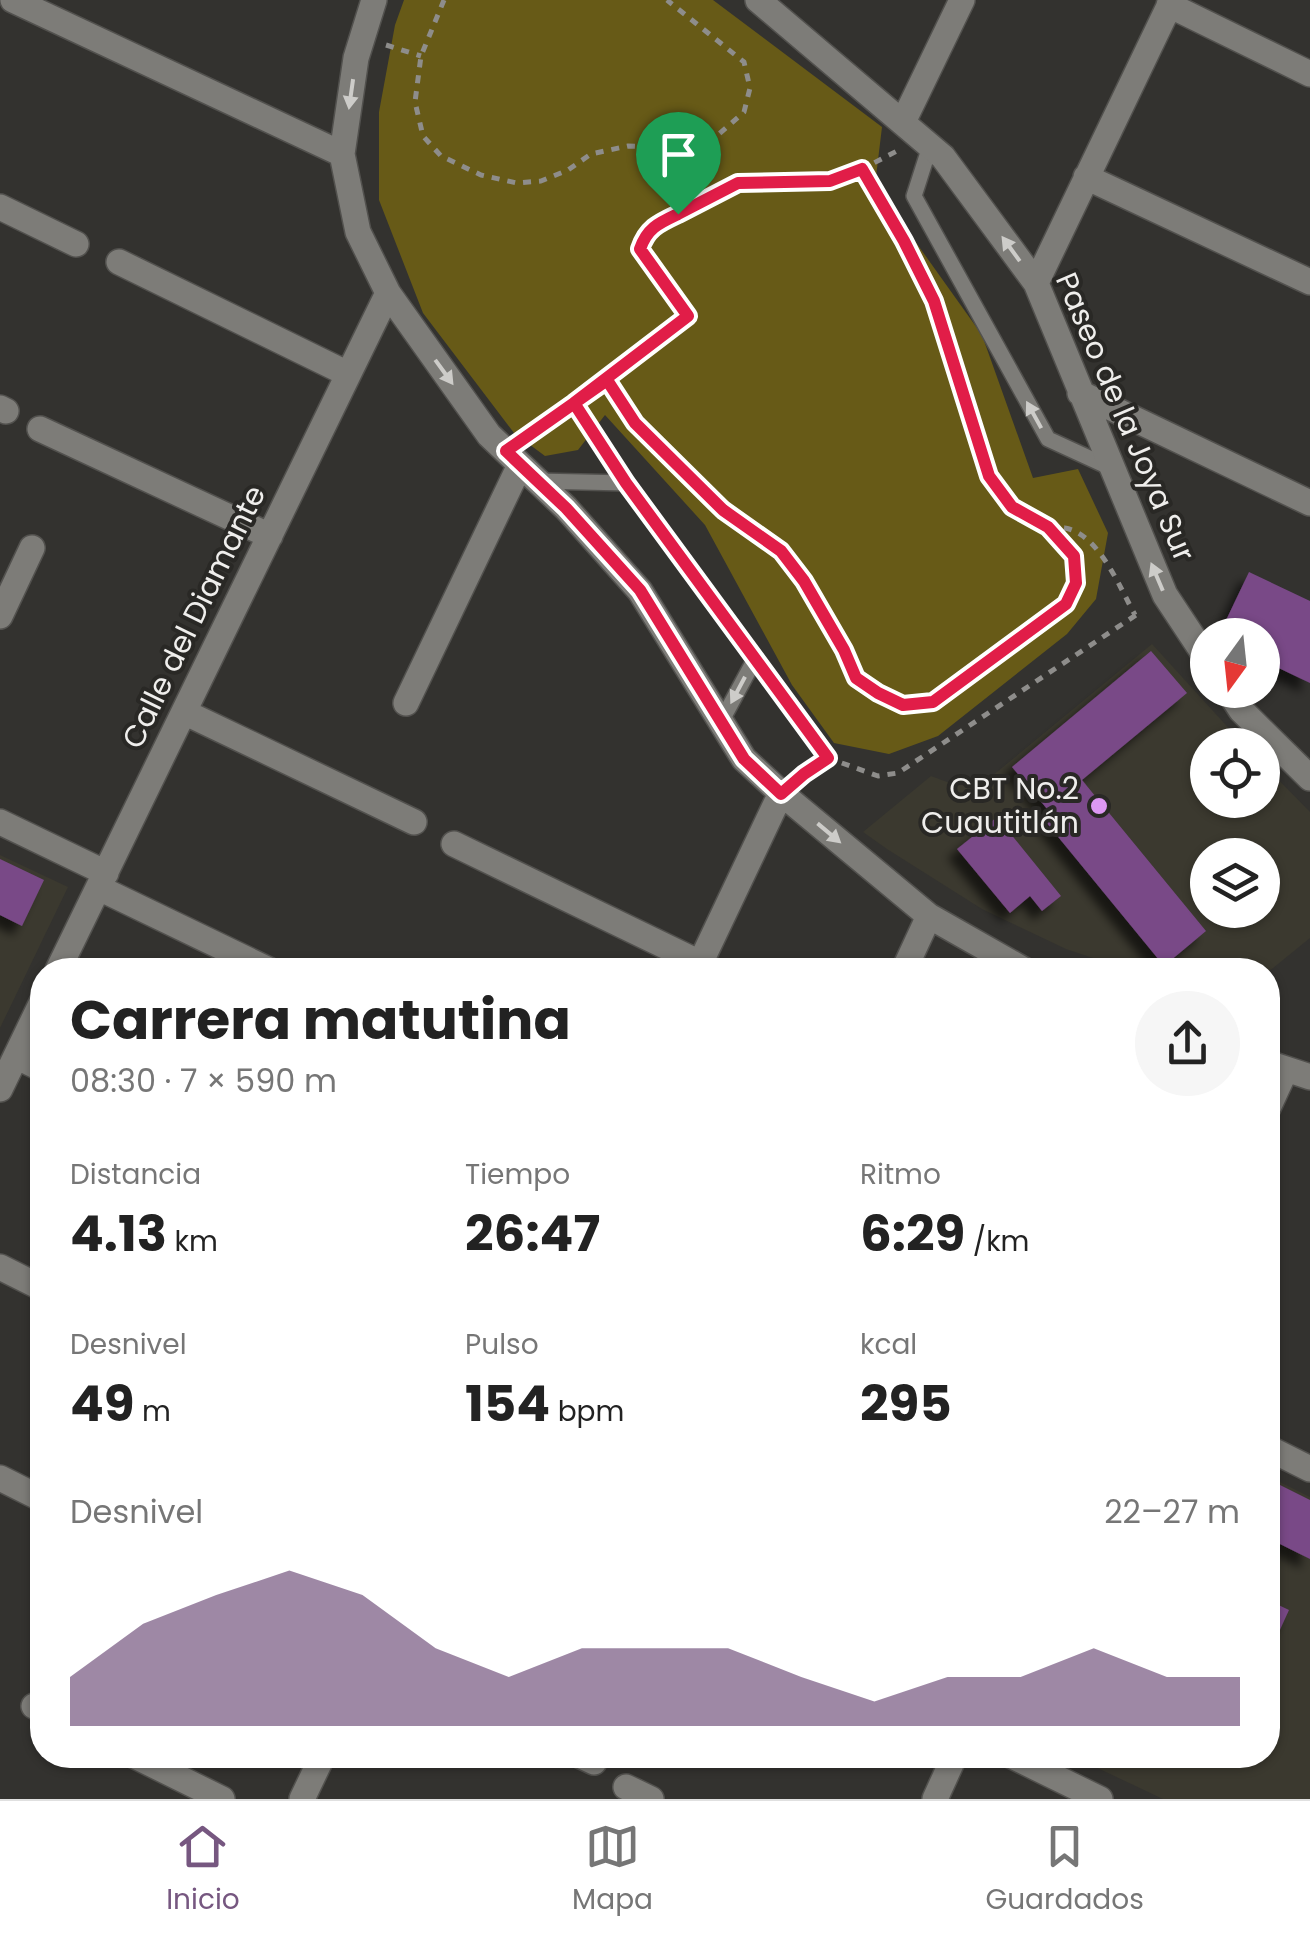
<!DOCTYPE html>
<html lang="es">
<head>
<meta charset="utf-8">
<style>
	:root { --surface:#fff; --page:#f6f6f6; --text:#222; --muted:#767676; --line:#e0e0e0; --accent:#765780 }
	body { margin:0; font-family:Poppins,sans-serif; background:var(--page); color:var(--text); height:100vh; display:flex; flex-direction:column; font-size:38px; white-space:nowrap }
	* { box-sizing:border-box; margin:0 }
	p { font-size:32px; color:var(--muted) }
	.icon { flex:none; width:55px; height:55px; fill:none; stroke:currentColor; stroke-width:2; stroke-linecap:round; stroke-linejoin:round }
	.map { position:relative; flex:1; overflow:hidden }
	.details { position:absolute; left:30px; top:958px; width:1250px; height:810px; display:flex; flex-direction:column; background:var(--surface); border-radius:40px; box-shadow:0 2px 8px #0004 }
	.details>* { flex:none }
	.needle { width:65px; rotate:195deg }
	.controls { position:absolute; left:1190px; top:618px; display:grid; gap:20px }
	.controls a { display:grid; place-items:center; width:90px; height:90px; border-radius:50%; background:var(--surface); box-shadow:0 2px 8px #0004; font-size:50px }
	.pin { position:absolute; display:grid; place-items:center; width:85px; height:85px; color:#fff; margin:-102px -42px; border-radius:50% 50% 50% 0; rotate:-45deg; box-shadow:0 0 10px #0007 }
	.pin .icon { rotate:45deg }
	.round { display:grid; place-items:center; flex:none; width:105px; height:105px; border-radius:52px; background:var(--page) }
	.head { display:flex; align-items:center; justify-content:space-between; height:170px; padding:0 40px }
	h1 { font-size:55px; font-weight:700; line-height:75px }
	.figures { display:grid; grid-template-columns:repeat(3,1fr); gap:15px; height:170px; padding:10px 40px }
	.figures div { display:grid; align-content:center }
	.figures b { font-size:50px; font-weight:700 }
	.figures small { font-size:28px; font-weight:400 }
	.figures p { font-size:28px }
	.chart { height:280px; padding:20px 40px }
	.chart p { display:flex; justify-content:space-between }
	.chart svg { width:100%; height:180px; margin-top:10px; fill:var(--accent); opacity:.7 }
	.tabs { display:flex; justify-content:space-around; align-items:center; height:140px; border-top:2px solid var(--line); background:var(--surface); font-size:28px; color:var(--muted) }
	.tabs a { display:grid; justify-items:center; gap:5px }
	.tabs .current { color:var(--accent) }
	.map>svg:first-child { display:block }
</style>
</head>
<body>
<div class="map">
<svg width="1310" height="1799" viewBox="0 0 1310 1799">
	<defs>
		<filter id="shadow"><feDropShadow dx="-9" dy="9" stdDeviation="5" flood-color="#0009"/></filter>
	</defs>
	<rect width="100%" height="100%" fill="#33322f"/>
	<path fill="#3b392f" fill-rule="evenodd" d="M1152,644L1244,745H1208V800H1262L1263,764L1310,812V938L1268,972V970H1129L1066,949L982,909L887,849L863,832L931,776L955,785L980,786ZM1208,855H1262V910H1208Z
		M0,855L68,887L0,1028Z
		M1268,1476L1310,1497V1799H1163L1070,1755H1268Z"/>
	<path fill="#675a17" d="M404,0H713L882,127L875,185L982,335L1033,478L1078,469L1108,533L1096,599L1067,634L938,736L889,754L834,743L792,685L705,525L605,415L578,450L545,456L514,433L423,313L379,200V112L395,25Z"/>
	<path fill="#794987" filter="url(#shadow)" d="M1249,572L1310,601V683L1262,660V635H1219Z
		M1151,651L1187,693L1082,780L1206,931L1164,966L1041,816L1048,810L1012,767Z
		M997,817L1061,896L1042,911L1030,896L1010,913L957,849Z
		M0,859L44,880L22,926L0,915Z
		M1268,1479L1310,1500V1559L1268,1538Z
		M1268,1600L1289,1610L1268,1656Z"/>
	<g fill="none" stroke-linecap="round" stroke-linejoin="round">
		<g stroke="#52514e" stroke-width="18">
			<path id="service" d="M930,146L914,196L1048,439L1111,468
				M537,481L626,483L755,659L721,722"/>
		</g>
		<g stroke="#52514e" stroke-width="28">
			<path id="minor" d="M13,0L342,154
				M374,0L356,58L342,154L358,232L388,293L489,435L566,508L640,591L744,759L781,793L929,916L1024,970
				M758,0L943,157L1036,283L1165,595L1208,660
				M1169,5L1310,74
				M903,122L962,0
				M1086,177L1310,282
				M0,207L76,244
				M119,262L348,374
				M1036,283L1172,0
				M1080,393L1310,503
				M0,408L6,411
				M40,429L270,536
				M0,616L32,548
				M1228,690L1241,710L1310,778
				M406,703L520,465
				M184,712L414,822
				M0,822L106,873
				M454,844L700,963
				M99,888L269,970
				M58,970L388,293
				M697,970L781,793
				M904,970L929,916
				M16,1056L42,1069
				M1268,1063L1310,1077
				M0,1089L42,1002
				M1268,1108L1286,1069
				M0,1267L42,1288
				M1268,1448L1310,1469
				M0,1478L42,1499
				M34,1706L42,1710
				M133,1755L222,1799
				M579,1755L594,1762
				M1010,1755L1100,1799
				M626,1787L651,1799
				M302,1799L323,1755
				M935,1799L955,1755"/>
		</g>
		<path stroke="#8e8d8b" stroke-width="5" stroke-dasharray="8 8" stroke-linecap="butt" d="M444,0L421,56L415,102L423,136L441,156L481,175L517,183L541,181L568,170L591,154L628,146L688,148L719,134L744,112L750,88L744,62L667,0
			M386,45L421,56
			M661,148L678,213
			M607,380L635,423L723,510L781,551L804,581L844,650L856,678L877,693L903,705L933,702L1066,604L1077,583L1074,556L1048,527L1012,507L989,476L934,301L904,241L862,169
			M575,403L611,459
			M529,435L607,380L688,316L639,249L645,235L660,223L738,183L773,181H830L862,169L897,151
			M1048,527C1054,527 1060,527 1065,528C1099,534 1120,588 1135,615
			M768,676L828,758
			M800,776L828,758L878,776L898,773L1142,611"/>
		<use href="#service" stroke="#7d7c78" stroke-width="15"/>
		<use href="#minor" stroke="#7d7c78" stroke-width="25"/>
	</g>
	<defs><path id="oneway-solid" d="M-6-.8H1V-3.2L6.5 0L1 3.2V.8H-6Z" transform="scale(2.5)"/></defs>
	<g fill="#cdccc9">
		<use href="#oneway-solid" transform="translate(351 94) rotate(98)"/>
		<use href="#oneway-solid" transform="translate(1011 249) rotate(-126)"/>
		<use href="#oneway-solid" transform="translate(444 372) rotate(54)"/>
		<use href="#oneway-solid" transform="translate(1034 415) rotate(-119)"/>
		<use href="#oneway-solid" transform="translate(1157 577) rotate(-113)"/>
		<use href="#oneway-solid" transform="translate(738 690) rotate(118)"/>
		<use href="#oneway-solid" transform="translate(829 833) rotate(40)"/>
	</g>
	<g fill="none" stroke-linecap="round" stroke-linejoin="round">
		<g stroke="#fff" stroke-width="20">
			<path id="route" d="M678,214C659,223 647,228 640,249L688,316L574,403L626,483L828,758L804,774L781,794L744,759L640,590L566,508L506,451L607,380L635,423L723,510L781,551L804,581L844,650L856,678L878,693L903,705L933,702L1066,604L1076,583L1074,556L1048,527L1012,507L989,476L934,301L904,241L862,169L830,181L738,183L678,214"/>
		</g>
		<use href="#route" stroke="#e11d48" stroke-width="12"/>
	</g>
	<circle fill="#dd98f3" stroke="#292825" stroke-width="4" cx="1099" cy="806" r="10"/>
	<g text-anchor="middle" stroke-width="8" stroke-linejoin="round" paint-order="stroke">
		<g font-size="30" fill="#efeeec" stroke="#292825">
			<text transform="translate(1125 417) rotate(67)" y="10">Paseo de la Joya Sur</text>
			<text transform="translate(194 617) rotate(-64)" y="10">Calle del Diamante</text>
		</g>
		<g font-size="30" fill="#efeeec" stroke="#292825" text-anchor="end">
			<text x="1079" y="799">CBT No.2<tspan x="1079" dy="34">Cuautitlán</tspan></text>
		</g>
	</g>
</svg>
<div class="controls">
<a><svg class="needle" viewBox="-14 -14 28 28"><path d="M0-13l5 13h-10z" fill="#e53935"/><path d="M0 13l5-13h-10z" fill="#767676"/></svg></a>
<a><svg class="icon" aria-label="locate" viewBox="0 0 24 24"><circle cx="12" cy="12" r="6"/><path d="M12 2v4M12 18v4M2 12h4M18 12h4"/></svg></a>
<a><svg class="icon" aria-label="layers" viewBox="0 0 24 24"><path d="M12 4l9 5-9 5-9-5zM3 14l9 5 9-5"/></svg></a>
</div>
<div class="pin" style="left:678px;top:214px;background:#1e9e55"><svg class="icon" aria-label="arrive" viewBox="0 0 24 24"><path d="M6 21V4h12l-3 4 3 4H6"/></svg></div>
<section class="details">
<div class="head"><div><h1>Carrera matutina</h1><p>08:30 · 7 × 590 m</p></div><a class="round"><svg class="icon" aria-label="share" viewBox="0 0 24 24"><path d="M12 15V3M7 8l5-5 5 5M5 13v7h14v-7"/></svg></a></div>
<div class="figures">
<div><p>Distancia</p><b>4.13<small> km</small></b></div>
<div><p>Tiempo</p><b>26:47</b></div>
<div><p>Ritmo</p><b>6:29<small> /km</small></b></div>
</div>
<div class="figures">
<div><p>Desnivel</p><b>49<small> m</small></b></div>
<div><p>Pulso</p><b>154<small> bpm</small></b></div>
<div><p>kcal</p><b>295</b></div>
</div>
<div class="chart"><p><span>Desnivel</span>22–27 m</p>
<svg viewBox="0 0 160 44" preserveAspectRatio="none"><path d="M0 44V32L10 19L20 12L30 6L40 12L50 25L60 32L70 25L80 25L90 25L100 32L110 38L120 32L130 32L140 25L150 32L160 32V44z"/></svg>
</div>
</section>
</div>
<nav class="tabs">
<a class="current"><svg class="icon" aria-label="home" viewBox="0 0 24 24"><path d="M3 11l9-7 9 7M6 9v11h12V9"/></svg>Inicio</a>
<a><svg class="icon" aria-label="map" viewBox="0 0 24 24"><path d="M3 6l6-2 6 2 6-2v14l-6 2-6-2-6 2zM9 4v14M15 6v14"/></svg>Mapa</a>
<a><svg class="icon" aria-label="saved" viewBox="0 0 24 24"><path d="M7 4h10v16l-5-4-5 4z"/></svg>Guardados</a>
</nav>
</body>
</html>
